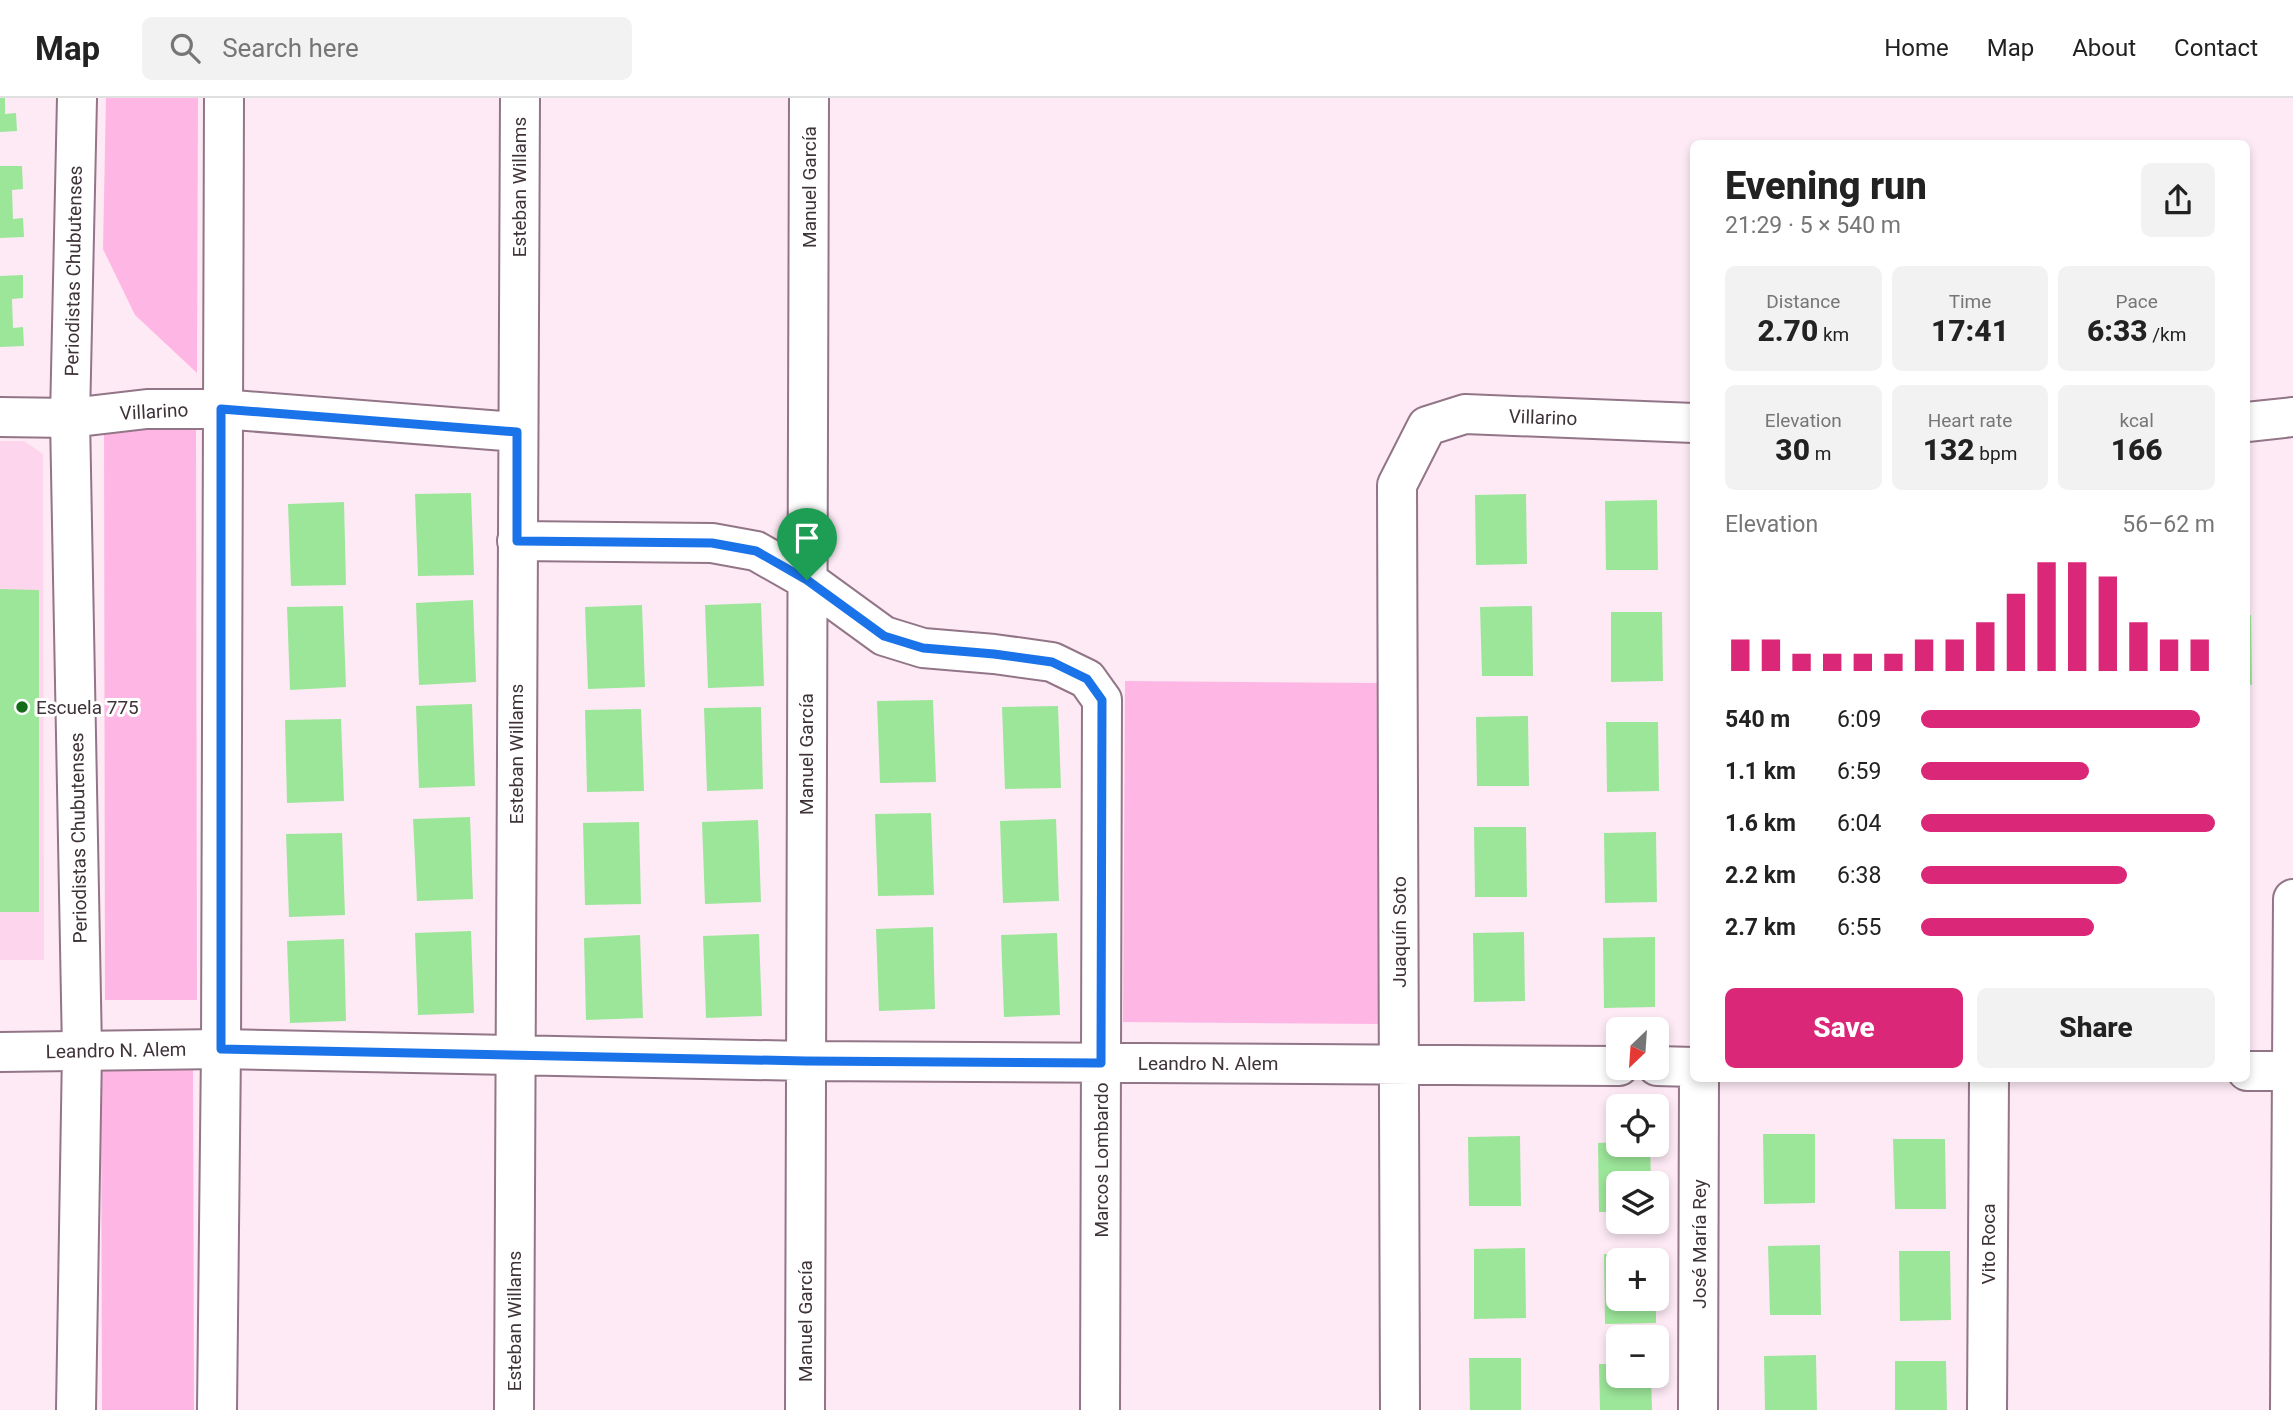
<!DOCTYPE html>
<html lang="en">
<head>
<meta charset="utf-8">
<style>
	:root { --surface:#fff; --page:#f2f2f2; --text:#222; --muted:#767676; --line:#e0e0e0; --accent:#db2777 }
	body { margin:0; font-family:Roboto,sans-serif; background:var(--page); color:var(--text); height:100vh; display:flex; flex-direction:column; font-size:26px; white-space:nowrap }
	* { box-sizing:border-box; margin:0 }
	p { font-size:23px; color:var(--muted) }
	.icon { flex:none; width:38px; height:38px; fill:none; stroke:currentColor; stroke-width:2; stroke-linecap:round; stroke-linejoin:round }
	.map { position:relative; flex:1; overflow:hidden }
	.drawer { position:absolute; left:1690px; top:42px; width:560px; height:942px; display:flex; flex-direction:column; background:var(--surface); border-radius:10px; box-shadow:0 4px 10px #0003 }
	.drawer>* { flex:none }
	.needle { width:46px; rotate:205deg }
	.fabs { position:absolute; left:1606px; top:919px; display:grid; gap:14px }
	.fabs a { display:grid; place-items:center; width:63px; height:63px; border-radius:10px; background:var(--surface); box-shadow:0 4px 10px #0003; font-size:35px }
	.pin { position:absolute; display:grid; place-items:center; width:60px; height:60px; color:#fff; margin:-72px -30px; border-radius:50% 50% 50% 0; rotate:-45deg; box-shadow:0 0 7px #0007 }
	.pin .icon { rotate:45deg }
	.round { display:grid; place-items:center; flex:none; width:74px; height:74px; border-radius:10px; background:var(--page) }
	.head { display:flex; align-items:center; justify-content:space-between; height:119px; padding:0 35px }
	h1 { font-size:38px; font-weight:800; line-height:52px }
	.metrics { display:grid; grid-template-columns:repeat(3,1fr); gap:10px; height:119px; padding:7px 35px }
	.metrics div { display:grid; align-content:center; border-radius:10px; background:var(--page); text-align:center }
	.metrics b { font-size:30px; font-weight:800 }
	.metrics small { font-size:19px; font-weight:400 }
	.metrics p { font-size:19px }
	.chart { height:196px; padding:14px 35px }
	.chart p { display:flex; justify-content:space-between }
	.chart svg { width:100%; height:126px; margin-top:7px; stroke:var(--accent); stroke-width:6 }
	.action { display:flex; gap:14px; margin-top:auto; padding:14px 35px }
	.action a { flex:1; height:80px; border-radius:10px; background:var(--accent); color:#fff; font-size:28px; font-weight:800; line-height:80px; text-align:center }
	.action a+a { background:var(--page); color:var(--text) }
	ul { padding:0 35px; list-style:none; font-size:23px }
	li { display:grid; grid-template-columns:112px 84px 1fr; align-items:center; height:52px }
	li i { height:18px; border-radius:9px; background:var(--accent) }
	header { display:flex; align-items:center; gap:42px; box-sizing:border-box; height:98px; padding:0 35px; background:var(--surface); border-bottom:2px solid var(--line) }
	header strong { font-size:33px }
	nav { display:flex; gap:38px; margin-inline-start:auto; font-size:24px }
	.search { width:490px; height:63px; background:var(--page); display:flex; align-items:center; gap:18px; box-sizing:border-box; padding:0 24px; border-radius:10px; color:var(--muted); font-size:26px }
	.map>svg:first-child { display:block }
</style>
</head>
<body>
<header>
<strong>Map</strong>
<div class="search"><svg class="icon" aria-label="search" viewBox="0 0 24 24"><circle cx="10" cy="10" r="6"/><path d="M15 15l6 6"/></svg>Search here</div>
<nav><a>Home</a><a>Map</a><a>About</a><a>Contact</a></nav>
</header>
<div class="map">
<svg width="2293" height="1312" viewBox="0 0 2293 1312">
	<rect width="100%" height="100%" fill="#fdeaf5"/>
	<path fill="#fdd6ee" d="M0,343H24L43,356L44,862H0Z"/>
	<path fill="#feb7e4" d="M106,0H198L197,275L135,217L103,151Z
		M104,327H196L197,902H105Z
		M1125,583L1381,585L1380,926L1123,924Z
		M101,949L193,950L194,1312H102Z"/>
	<path fill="#9ce699" d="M0,0H5V16L16,15L17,33L0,34Z
		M0,68H22L23,91L12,92L13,121L23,120L24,139L0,140Z
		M23,177V200L12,201L13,230L23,229L24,248L0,249V178Z
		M471,395L474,477L418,478L415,396Z
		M1526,396L1527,466L1476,467L1475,397Z
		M1657,402L1658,472H1606L1605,403Z
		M344,404L346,487L291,488L288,406Z
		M0,491L39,492V814H0Z
		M473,502L476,584L419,587L416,505Z
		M761,505L764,588L708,590L705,507Z
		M642,507L645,589L588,591L585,509Z
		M343,508L346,589L290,592L287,509Z
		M1532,508L1533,578H1482L1480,509Z
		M1611,514H1662L1663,583L1611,584Z
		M2247,517H2251L2252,587H2247Z
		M933,602L936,684L880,685L877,603Z
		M472,606L475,688L419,690L416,608Z
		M1058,608L1061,690L1005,691L1002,609Z
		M761,609L763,691L707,693L704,610Z
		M641,611L644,693L587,694L585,612Z
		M1528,618L1529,688H1477L1476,619Z
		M341,621L344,703L287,705L285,622Z
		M1606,624H1658L1659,693L1607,694Z
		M931,715L934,797L878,798L875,716Z
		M470,719L473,801L417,803L413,721Z
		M1056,721L1059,803L1003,805L1000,723Z
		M758,722L761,804L705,806L702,724Z
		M639,724L641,806L585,807L583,725Z
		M1474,729H1526L1527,799H1475Z
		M1656,734L1657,804L1605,805L1604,735Z
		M342,735L345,817L289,819L286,736Z
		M933,829L935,911L879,913L876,831Z
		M471,833L474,915L418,917L415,835Z
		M1524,834L1525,903L1474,904L1473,835Z
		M1057,835L1060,917L1004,919L1001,837Z
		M759,836L762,918L706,920L703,838Z
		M640,837L643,920L586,922L584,840Z
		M1655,839V909L1604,910L1603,840Z
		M344,841L346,923L290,925L287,843Z
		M1763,1036H1815V1105L1764,1106Z
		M1520,1038L1521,1108H1469L1468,1039Z
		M1893,1041H1945L1946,1111H1895Z
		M1619,1044V1046H1650L1651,1085H1619V1114H1599L1598,1045Z
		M1820,1147L1821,1217H1770L1768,1148Z
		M1525,1150L1526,1220L1474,1221V1151Z
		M1899,1153H1950L1951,1222L1900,1223Z
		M1604,1156H1655V1162H1619V1200H1656V1225L1605,1226Z
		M1816,1257L1817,1312H1765L1764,1258Z
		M1469,1260H1521V1312H1470Z
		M1895,1263H1946L1947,1312H1895Z
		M1599,1266H1619V1278H1651L1652,1312H1600Z"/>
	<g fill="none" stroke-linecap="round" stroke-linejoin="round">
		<g stroke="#927587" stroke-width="42">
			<path id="minor" d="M221,311L517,334
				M2247,324L2293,319
				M517,443L712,445L756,453L807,482L884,538L923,550L994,556L1052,564L1087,581L1102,602L1100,1312
				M0,954L221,951L806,963L1619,968
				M1657,968L1694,969
				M2247,973H2293
				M514,1312L520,0
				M805,1312L809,0
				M1400,1312L1397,387L1427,328L1465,316L1694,325
				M1698,1312L1699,980
				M1987,1312L1989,980
				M2290,1312L2293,801"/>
		</g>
		<g stroke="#927587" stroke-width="42">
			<path id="tertiary" d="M0,319L70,320L147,311H221
				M76,1312L82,953L70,320L77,0
				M217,1312L221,951L224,0"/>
		</g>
		<use href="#minor" stroke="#fff" stroke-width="38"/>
		<use href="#tertiary" stroke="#fff" stroke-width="38"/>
	</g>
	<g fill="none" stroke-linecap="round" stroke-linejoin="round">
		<g stroke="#fff" stroke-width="14">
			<path id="route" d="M221,311L517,334V443L712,445L756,453L807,482L884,538L923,550L994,556L1052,564L1087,581L1102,602L1101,965L806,963L221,951Z"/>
		</g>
		<use href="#route" stroke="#1a73e8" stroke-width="9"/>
	</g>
	<circle fill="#136d18" stroke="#fff" stroke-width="2.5" cx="22" cy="609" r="7"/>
	<g text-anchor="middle" stroke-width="6" stroke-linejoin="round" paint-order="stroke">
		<g font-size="19" fill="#3f333a" stroke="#fff">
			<text transform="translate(519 89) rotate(-90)" y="7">Esteban Willams</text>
			<text transform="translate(809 89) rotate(-90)" y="7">Manuel García</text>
			<text transform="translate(73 173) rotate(-89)" y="7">Periodistas Chubutenses</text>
			<text transform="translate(154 313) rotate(-3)" y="7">Villarino</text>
			<text transform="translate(1543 319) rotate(2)" y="7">Villarino</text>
			<text transform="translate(516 656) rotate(-90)" y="7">Esteban Willams</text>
			<text transform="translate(806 656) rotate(-90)" y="7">Manuel García</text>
			<text transform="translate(78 740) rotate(-91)" y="7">Periodistas Chubutenses</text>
			<text transform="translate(1399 834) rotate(-90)" y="7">Juaquín Soto</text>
			<text transform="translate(116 952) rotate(-1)" y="7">Leandro N. Alem</text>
			<text x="1208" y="972">Leandro N. Alem</text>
			<text transform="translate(1101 1062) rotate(-90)" y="7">Marcos Lombardo</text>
			<text transform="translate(1699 1146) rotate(-90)" y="7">José María Rey</text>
			<text transform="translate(1988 1146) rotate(-90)" y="7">Vito Roca</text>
			<text transform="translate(514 1223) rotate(-90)" y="7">Esteban Willams</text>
			<text transform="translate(805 1223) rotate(-90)" y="7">Manuel García</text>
		</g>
		<g font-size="19" fill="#3f333a" stroke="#fff" text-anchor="start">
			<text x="36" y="616">Escuela 775</text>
		</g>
	</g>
</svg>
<div class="fabs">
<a><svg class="needle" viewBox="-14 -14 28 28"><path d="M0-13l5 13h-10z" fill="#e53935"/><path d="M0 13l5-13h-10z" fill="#767676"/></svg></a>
<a><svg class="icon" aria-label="locate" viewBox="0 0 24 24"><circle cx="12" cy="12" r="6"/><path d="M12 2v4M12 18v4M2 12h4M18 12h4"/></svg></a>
<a><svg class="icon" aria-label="layers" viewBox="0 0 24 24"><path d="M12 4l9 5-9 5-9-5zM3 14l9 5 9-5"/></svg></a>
<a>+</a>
<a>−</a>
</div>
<div class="pin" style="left:807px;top:482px;background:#1e9e55"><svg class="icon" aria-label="arrive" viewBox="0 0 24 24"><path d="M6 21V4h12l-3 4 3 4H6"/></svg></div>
<section class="drawer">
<div class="head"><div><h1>Evening run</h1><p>21:29 · 5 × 540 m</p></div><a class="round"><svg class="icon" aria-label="share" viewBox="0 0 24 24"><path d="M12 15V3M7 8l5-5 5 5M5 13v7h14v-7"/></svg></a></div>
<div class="metrics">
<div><p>Distance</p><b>2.70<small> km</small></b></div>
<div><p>Time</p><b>17:41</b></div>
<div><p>Pace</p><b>6:33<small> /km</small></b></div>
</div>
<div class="metrics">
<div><p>Elevation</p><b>30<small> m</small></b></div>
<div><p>Heart rate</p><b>132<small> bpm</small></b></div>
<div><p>kcal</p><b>166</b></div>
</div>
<div class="chart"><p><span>Elevation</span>56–62 m</p>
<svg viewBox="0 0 160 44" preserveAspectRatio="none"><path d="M5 44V33M15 44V33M25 44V38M35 44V38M45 44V38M55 44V38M65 44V33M75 44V33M85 44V27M95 44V17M105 44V6M115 44V6M125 44V11M135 44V27M145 44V33M155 44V33"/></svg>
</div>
<ul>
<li><b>540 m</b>6:09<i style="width:95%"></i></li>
<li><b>1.1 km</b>6:59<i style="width:57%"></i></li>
<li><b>1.6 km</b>6:04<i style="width:100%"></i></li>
<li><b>2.2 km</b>6:38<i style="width:70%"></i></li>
<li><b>2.7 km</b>6:55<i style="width:59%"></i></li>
</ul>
<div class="action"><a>Save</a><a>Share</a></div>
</section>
</div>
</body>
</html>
